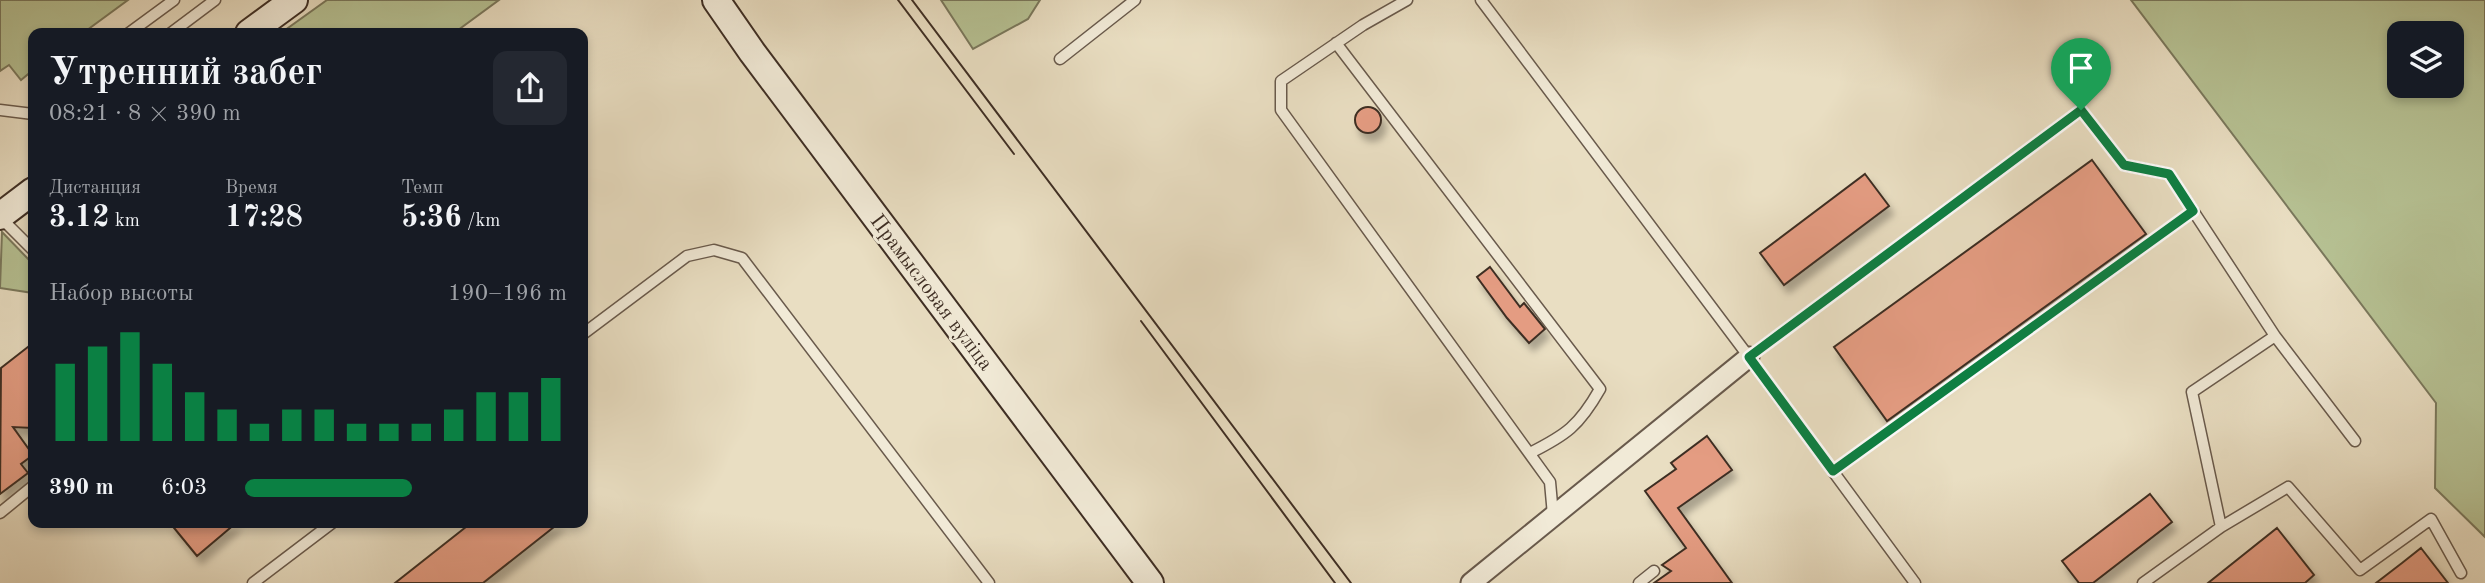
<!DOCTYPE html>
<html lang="ru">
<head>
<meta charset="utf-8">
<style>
	:root { --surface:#171b24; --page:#242831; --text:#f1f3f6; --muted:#9ea1a6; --accent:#0b8043 }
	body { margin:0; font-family:"Old Standard TT",serif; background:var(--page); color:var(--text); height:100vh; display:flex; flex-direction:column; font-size:26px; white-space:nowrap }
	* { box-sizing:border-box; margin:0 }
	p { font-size:23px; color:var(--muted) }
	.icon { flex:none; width:38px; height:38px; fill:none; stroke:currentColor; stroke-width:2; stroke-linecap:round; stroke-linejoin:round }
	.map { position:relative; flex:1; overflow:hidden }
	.sheet { position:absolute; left:28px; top:28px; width:560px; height:500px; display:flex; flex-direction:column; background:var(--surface); border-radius:14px; box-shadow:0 4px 10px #0003 }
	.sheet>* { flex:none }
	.fabs { position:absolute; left:2387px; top:21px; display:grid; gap:14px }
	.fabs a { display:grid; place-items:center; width:77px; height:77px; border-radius:14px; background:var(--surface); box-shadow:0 4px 10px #0003; font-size:35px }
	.pin { position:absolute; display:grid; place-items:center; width:60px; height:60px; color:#fff; margin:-72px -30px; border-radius:50% 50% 50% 0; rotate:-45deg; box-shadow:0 0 7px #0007 }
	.pin .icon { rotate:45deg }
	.round { display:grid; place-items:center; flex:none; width:74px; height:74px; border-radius:14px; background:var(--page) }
	.head { display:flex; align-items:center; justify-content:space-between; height:119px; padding:0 21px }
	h1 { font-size:38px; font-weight:800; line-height:52px }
	.figures { display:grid; grid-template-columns:repeat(3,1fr); gap:10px; height:119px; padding:7px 21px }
	.figures div { display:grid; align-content:center }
	.figures b { font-size:30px; font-weight:800 }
	.figures small { font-size:19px; font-weight:400 }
	.figures p { font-size:19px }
	.chart { height:196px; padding:14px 21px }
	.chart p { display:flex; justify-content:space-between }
	.chart svg { width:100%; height:126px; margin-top:7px; stroke:var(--accent); stroke-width:6 }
	ul { padding:0 21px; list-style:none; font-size:23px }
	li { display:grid; grid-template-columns:112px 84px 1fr; align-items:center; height:52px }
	li i { height:18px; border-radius:9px; background:var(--accent) }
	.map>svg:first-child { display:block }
</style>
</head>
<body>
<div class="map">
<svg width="2485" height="583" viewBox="0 0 2485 583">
	<defs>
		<filter id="shadow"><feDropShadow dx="4.5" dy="8" stdDeviation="3.5" flood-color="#0004"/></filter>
	</defs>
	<rect width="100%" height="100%" fill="#e9dec2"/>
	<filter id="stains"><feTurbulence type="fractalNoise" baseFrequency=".00286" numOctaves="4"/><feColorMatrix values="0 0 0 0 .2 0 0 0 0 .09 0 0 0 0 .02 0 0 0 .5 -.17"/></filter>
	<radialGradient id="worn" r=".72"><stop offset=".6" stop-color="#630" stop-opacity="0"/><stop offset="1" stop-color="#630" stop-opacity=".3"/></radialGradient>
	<path fill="#b6c193" stroke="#7a785c" stroke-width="2" fill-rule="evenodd" d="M0,0H128L83,33H33V70L21,80L9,65L0,71Z
		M327,0H499L454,33H281Z
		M941,0H1040L1028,19L973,49Z
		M2131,0H2485V537L2435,488L2436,403ZM2399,33H2452V86H2399Z
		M2,232L33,264V293L0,288Z"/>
	<path fill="#e49c82" stroke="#3e2e24" stroke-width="2" filter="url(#shadow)" d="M1355 120a13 13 0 1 1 26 0a13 13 0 1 1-26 0Z
		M2092,160L2146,234L1887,421L1834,347Z
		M1865,174L1889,206L1784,285L1760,253Z
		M1490,267L1520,307L1524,303L1545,329L1529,343L1507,318L1477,277Z
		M33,343V428L13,427L33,455L21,464L28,473L0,494L1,368Z
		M1707,436L1732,470L1678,508L1732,583H1654L1671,571L1662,565L1686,548L1645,491L1676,469L1671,463Z
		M2150,494L2172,522L2093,583H2079L2062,561Z
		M170,523H236L197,556Z
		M471,523H559L483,583H395Z
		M2277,528L2314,575L2305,583H2208Z
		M2421,548L2448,583H2376L2402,563Z"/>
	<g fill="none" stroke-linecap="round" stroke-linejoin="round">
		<g stroke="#695a4c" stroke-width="13">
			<path id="lane" d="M1407,0L1363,25L1281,81V110L1550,482L1553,515
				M1481,0L1749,357L1915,583
				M129,33L174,0
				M171,33L215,0
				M1336,43L1600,389C1579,426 1566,435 1530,453
				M1060,59L1135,0
				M0,110L33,114
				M1,218L33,250
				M583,334L687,256L714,250L742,258L989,583
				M2275,336L2355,441
				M1749,357L2081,110L2124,165L2169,174L2275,336L2192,392L2221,527L2143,583
				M1833,471L2193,211
				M0,513L33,486
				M2221,527L2288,487L2360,570L2431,519L2461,573
				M253,583L332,523
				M1639,583L1654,571"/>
		</g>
		<g stroke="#695a4c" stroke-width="23">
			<path id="street" d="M1471,583L1749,357"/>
		</g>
		<g stroke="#3e2e24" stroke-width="30">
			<path id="secondary" d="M716,0L752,52L1150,583
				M249,33L294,0
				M0,216L33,191"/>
		</g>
		<use href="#lane" stroke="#f1ead7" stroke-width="10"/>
		<use href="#street" stroke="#f1ead7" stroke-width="19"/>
		<use href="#secondary" stroke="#f1ead7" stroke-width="26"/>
		<path stroke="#3e2e24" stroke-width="2" d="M898,0L1014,154
			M912,0L1351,583
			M1141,321L1335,583"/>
	</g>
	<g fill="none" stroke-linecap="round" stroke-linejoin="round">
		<g stroke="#fff" stroke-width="14">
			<path id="route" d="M2081,110L2124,165L2169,174L2193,211L1833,471L1749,357Z"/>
		</g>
		<use href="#route" stroke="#0b8043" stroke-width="9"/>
	</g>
	<g text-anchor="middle" stroke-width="6" stroke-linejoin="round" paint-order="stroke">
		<g font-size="21" fill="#3e2e24" stroke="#f1ead7">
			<text transform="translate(932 292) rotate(53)" y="7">Прамысловая вуліца</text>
		</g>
	</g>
	<rect width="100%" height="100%" filter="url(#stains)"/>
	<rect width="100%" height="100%" fill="url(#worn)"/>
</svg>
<div class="fabs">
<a><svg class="icon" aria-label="layers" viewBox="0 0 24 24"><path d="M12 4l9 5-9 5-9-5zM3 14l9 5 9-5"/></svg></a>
</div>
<div class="pin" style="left:2081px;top:110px;background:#1e9e55"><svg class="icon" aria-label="arrive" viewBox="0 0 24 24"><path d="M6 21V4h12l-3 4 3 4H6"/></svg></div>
<section class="sheet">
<div class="head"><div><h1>Утренний забег</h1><p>08:21 · 8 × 390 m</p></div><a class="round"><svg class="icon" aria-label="share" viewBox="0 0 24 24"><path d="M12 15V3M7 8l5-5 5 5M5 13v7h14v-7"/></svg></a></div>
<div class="figures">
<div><p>Дистанция</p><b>3.12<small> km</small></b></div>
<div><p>Время</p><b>17:28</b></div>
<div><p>Темп</p><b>5:36<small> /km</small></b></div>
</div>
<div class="chart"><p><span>Набор высоты</span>190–196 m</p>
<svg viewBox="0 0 160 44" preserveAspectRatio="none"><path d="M5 44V17M15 44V11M25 44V6M35 44V17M45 44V27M55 44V33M65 44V38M75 44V33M85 44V33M95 44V38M105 44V38M115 44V38M125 44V33M135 44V27M145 44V27M155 44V22"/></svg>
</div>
<ul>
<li><b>390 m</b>6:03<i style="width:52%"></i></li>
</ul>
</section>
</div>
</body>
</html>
